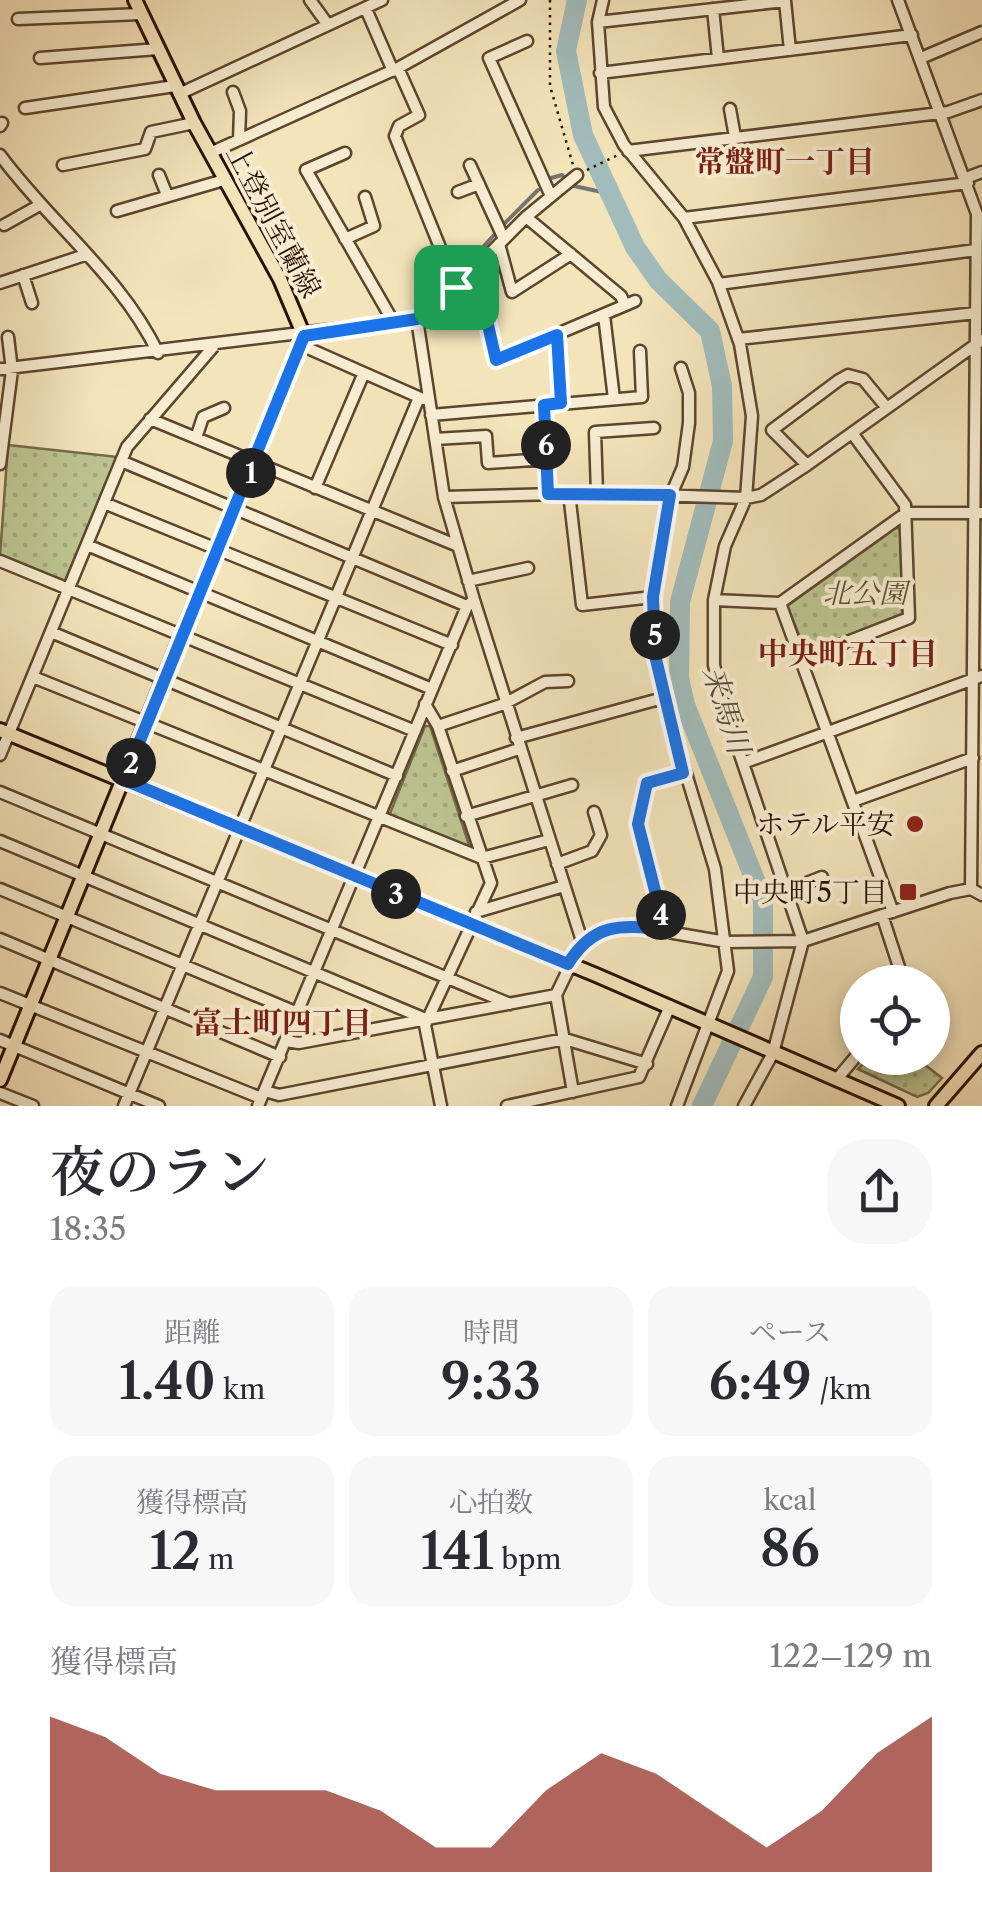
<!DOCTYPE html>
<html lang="ja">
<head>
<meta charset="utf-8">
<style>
	:root { --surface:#fff; --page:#f7f7f7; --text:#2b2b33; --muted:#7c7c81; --accent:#8f2418 }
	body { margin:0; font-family:"Libre Caslon Text","Noto Serif JP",serif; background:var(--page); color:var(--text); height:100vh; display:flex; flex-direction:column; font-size:38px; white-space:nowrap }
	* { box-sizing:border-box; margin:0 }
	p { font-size:32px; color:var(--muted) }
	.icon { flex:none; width:55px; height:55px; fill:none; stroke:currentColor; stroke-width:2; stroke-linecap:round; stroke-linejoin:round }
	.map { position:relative; height:1106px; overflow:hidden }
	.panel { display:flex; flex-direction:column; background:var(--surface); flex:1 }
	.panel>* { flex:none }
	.fabs { position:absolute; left:840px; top:965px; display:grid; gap:20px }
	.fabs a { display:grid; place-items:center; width:110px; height:110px; border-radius:50%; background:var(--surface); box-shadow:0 5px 15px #0003; font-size:50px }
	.pin { position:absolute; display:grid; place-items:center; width:85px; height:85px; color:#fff; margin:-42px; border-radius:20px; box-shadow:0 5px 15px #0006 }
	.km { position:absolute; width:50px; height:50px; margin:-25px; border-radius:50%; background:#222; color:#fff; font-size:28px; line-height:50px; text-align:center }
	.round { display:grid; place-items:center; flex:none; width:105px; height:105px; border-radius:40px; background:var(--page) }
	.headline { display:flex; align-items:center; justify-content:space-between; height:170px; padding:0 50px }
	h1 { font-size:55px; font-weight:600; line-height:75px }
	.figures { display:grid; grid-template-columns:repeat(3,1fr); gap:15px; height:170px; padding:10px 50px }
	.figures div { display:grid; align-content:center; border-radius:25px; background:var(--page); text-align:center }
	.figures b { font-size:50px; font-weight:600 }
	.figures small { font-size:28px; font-weight:400 }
	.figures p { font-size:28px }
	.chart { height:280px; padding:20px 50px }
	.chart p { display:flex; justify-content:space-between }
	.chart svg { width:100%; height:180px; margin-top:10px; fill:var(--accent); opacity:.7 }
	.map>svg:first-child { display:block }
</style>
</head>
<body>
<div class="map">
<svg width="982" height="1106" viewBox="0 0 982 1106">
	<defs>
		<pattern id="green-dots" width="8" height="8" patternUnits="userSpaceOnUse" patternTransform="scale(2.5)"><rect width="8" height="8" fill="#bcc48f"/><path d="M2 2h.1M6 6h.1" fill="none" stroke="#a2a77a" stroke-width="1.8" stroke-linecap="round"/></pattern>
	</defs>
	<rect width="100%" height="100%" fill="#f4e4ba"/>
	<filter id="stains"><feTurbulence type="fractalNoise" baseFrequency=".002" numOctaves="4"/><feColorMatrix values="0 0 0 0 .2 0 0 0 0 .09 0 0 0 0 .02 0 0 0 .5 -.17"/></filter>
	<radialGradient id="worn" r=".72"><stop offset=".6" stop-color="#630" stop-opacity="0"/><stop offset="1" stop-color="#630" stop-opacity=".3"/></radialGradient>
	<path fill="url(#green-dots)" stroke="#736a48" stroke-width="2.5" d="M8,445L118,457L65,581L0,556Z
		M896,528L901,529L902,614L806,652L787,606Z
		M425,726H430L471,851L389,816Z
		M868,1058H916L942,1078L928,1093L917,1097L858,1069Z"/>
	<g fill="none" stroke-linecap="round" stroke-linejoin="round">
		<path stroke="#717770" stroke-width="4" d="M551,178L562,175L566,179
			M574,186L611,194
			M503,225L538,190
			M458,274L495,234
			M426,308L448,285"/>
		<path stroke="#a1bcbb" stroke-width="20" d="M577,0L566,51L583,135L635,247L658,280L710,331L722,386L723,441L680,602L679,678L685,705L763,900V977L702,1106"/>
		<g stroke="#5c452e" stroke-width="15">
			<path id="minor" d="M310,0L328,25
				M603,0L598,22L604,107L624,145L684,218L718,282L740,344L752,416L746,498L725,546L714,600V665L726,713L803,941L773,1053L744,1106
				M898,0L977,214L971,889
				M366,9L393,71
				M713,9L718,58
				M18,19L141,14
				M598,22L785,1L790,50
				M527,41L489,58L550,194
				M40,58L158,49
				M921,58L982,32
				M398,68L419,115L399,126L395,136L456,287
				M600,73L912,35
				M233,92L240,111L239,140
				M179,94L382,0
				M25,108L175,86
				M730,109L735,137
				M0,126L2,123
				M628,151L948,112L982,100
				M210,153L398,68L520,0
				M345,153L306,170L394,323
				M0,155C50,223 122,277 158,353
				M63,165L145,149L151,132L194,123
				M470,165L504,239
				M159,175L167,195
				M966,178L982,172
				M458,192L479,184
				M117,211L224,180
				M526,217L621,296L625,305
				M684,218L968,183
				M4,225L38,206
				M345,239L374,226L365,197
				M499,244L512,292L571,254
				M475,268L496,360L635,301
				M23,275L32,303
				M0,283L85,255
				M719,284L976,250
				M604,315L614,399
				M417,319L430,314L526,217L577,175
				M557,335L561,403
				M738,339L976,313
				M303,346L423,399
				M0,369L417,319L444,497L597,493L746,498L761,495L807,465L982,340
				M544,405L548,494
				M431,415L642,397L640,351
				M150,419L458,546
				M196,438L203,417L224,408
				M435,439L486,436L488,463L546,459
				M121,461L467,606
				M0,464L12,370L8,337
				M807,465L772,430L839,380L848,375L863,379L887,408
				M315,488L363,375
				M569,493L582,605L653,597L671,495L683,467L689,423V393L681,368
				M597,493L595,432L654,428
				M104,503L452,645
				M87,545L432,689
				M0,561L415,731
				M468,581L528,568
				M653,597L655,655L663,698L715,869L728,971L677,1106
				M474,600L582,941
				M714,600L780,603L906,513H982
				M780,603L893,912
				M51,632L397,776
				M801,660L909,618L905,505L852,433
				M33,677L482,858L549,840
				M425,704L438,726L491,883L425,1025L441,1106
				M438,726L504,704L545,682L568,681
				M516,738L663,698
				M0,755L127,447L213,347
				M743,763L982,676
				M452,771L519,749
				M0,792L510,1004
				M853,801L973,758
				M466,816L572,785
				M0,841L428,1020
				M557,864L592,851L601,835L594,812
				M0,889L298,1013
				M789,890L822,877
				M476,912L564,886
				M882,915L899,967L885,982
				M665,930L638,824L647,783L683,773
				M0,939L280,1057
				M0,993L261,1098
				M0,1040L159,1106
				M286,1041L299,1043L556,995
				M837,1079L858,1054
				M265,1091L279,1095L565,1039L647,1064
				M573,1092L556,995L582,941L627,925L726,942L803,941L950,893L971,889L982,895
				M0,1093L33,1106
				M124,1106L418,400
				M258,1106L467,606L474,600L444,497
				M507,1106L639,1077L670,1006"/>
		</g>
		<g stroke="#2a1000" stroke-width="18">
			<path id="major" d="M0,730L596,975L898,1106
				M0,1080L304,336L280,279L194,123L135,0
				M936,1106L982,1053"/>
		</g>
		<path stroke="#2a1000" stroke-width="2.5" stroke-dasharray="2.5 5" stroke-linecap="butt" d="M550,0V86L573,165
			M587,170L620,154"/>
		<use href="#minor" stroke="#f8edd2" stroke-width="10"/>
		<use href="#major" stroke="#f4e4ba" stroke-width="12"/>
	</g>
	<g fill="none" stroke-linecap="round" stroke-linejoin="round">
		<g stroke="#fff" stroke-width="20">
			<path id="route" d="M475,268L496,360L557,335L561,403L544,405L548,494L670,495L653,597L655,655L683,773L647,783L638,824L665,930C621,924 593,923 568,964L124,780L304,336L417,319L430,314Z"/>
		</g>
		<use href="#route" stroke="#1a73e8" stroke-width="12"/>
	</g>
	<g fill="#8f2418" stroke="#f8edd2" stroke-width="4">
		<circle cx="915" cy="824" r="10"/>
		<rect x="898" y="882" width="20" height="20" rx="5"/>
	</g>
	<g text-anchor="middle" stroke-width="8" stroke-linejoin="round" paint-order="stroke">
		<g font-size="28" fill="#2a1000" stroke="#f8edd2">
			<text transform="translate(274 221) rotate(62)" y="10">上登別室蘭線</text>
		</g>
		<g font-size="28" font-style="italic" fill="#5d4f32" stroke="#f8edd2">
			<text x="865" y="603">北公園</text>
		</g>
		<g font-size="28" fill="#2a1000" stroke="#f8edd2" text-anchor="end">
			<text x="895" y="834">ホテル平安</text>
			<text x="888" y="902">中央町5丁目</text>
		</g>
		<g font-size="30" font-weight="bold" fill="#7a1f14" stroke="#f8edd2">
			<text x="785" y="172">常盤町一丁目</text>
			<text x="848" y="664">中央町五丁目</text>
			<text x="282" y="1033">富士町四丁目</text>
		</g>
		<g font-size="30" font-style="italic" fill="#544c41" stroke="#f8edd2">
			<text transform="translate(726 710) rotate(72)" y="10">来馬川</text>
		</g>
	</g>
	<rect width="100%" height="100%" filter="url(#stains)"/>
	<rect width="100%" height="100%" fill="url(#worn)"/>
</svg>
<div class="fabs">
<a><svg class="icon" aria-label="locate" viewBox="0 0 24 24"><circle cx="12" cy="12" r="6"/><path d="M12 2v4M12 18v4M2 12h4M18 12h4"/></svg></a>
</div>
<div class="pin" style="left:456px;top:287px;background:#1e9e55"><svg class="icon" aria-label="arrive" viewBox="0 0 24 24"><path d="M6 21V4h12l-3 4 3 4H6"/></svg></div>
<b class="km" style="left:251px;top:473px">1</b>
<b class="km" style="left:131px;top:763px">2</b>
<b class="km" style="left:396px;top:894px">3</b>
<b class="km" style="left:661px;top:915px">4</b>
<b class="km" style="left:655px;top:635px">5</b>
<b class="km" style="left:546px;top:445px">6</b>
</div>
<section class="panel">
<div class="headline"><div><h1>夜のラン</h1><p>18:35</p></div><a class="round"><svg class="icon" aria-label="share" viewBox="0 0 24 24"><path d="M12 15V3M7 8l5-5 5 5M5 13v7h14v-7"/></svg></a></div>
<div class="figures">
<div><p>距離</p><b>1.40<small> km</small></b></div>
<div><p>時間</p><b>9:33</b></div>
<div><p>ペース</p><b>6:49<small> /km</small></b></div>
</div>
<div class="figures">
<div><p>獲得標高</p><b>12<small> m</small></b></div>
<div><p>心拍数</p><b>141<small> bpm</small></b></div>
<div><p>kcal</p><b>86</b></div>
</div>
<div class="chart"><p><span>獲得標高</span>122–129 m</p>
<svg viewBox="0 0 160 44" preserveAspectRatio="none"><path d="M0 44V6L10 11L20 20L30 24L40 24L50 24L60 29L70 38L80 38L90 24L100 15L110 20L120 29L130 38L140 29L150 15L160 6V44z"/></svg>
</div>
</section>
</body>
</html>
